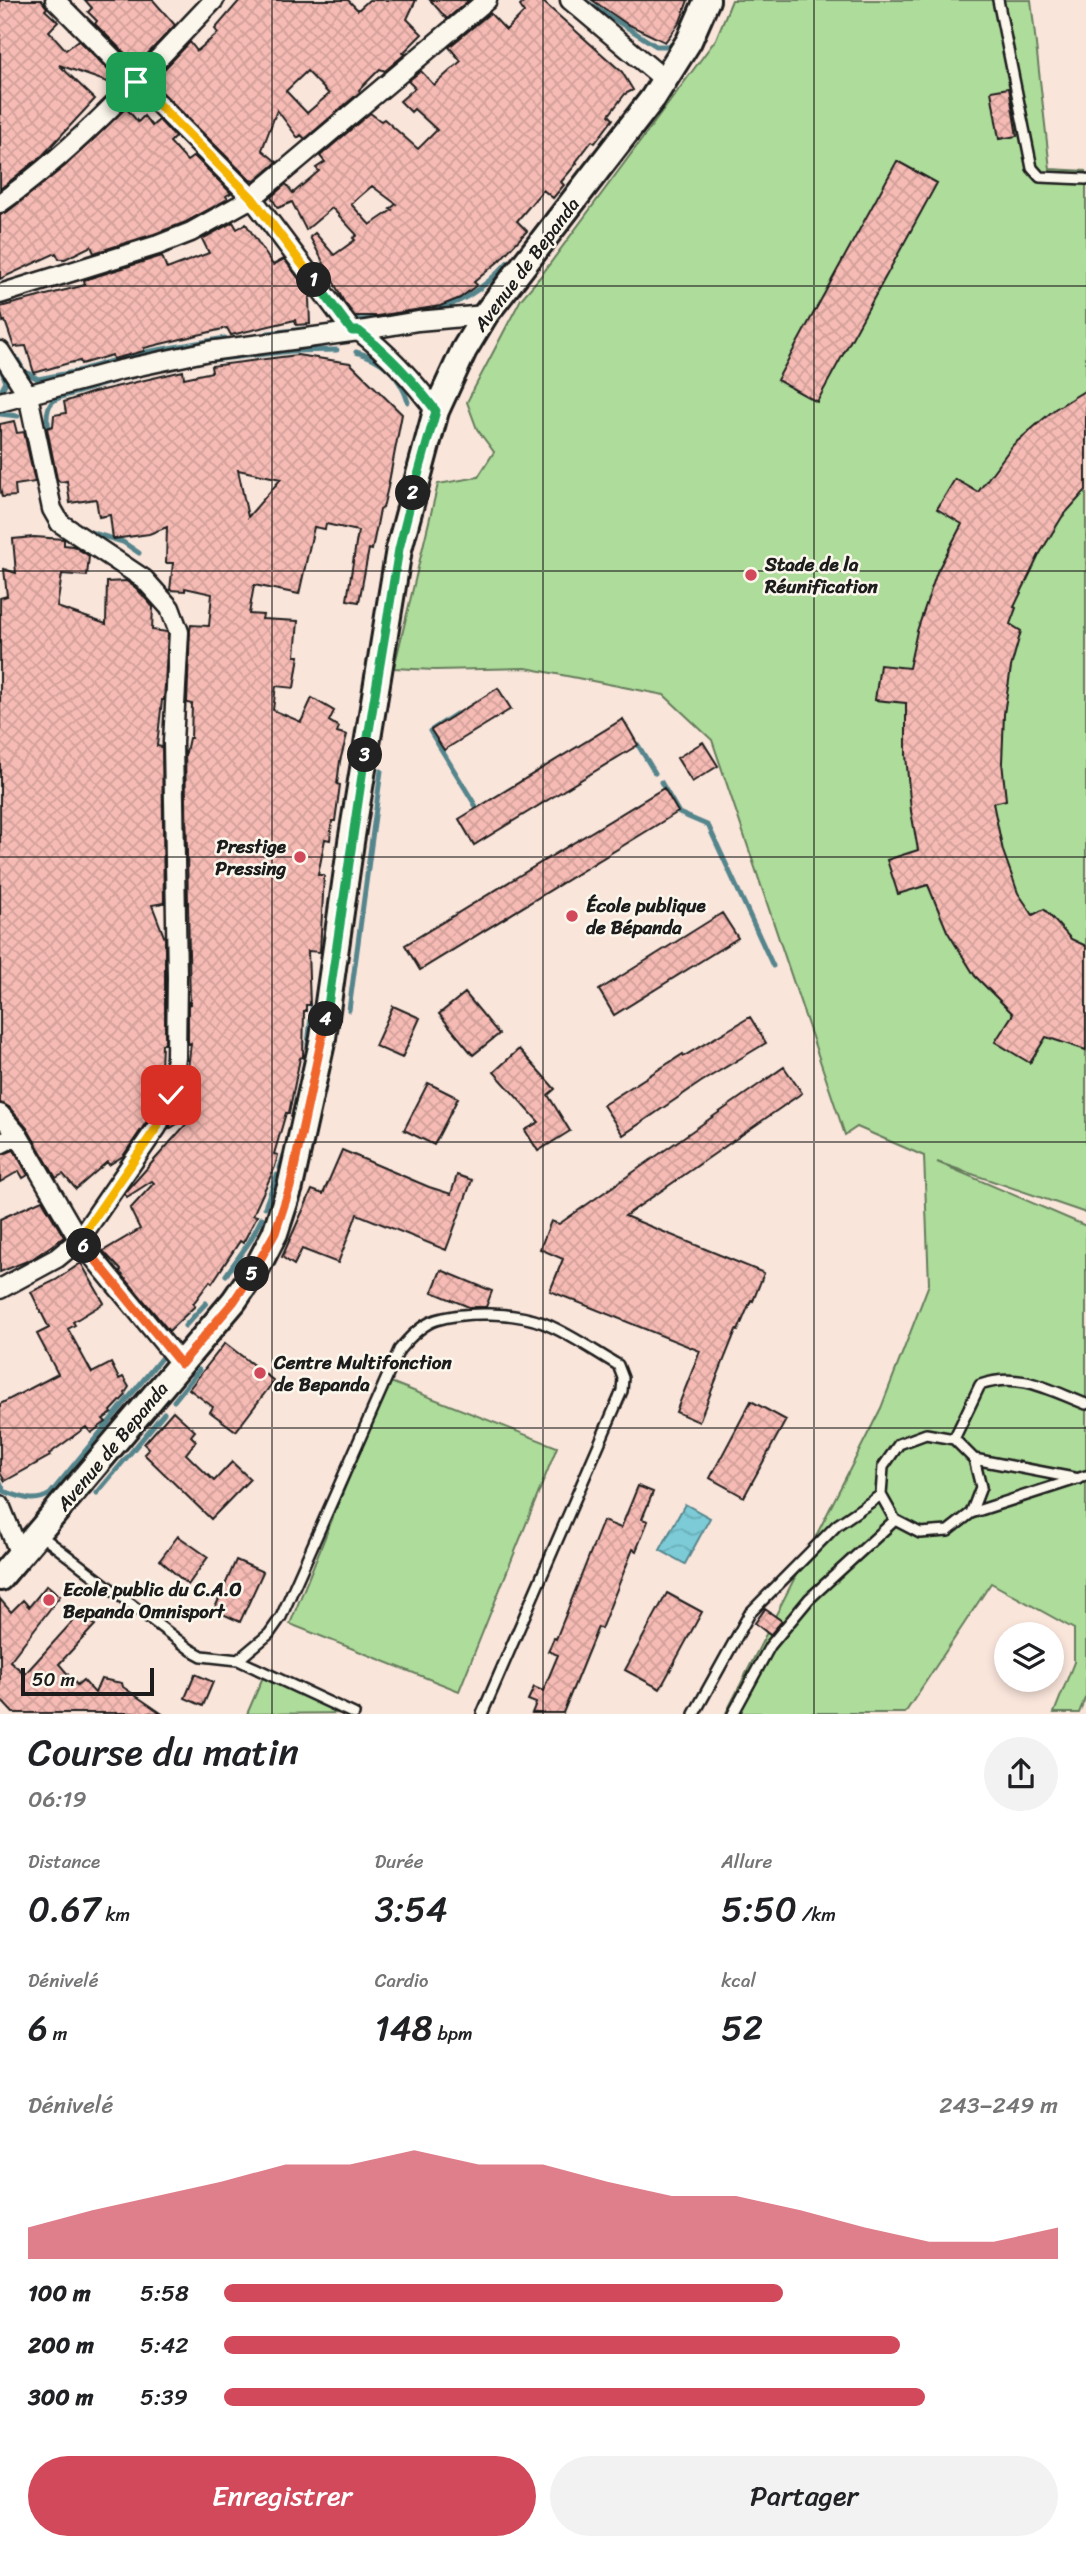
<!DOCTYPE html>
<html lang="fr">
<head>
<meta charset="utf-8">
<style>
	:root { --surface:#fff; --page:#f2f2f2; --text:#202124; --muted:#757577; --accent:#d1495b }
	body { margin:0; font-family:Sriracha,sans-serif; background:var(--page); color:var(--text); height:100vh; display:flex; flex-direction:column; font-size:26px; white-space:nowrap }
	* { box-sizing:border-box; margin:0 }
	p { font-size:23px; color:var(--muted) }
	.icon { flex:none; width:38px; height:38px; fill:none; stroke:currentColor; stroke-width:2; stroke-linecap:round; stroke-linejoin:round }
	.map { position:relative; height:1714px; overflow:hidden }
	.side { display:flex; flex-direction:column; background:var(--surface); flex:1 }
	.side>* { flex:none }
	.buttons { position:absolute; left:994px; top:1622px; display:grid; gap:14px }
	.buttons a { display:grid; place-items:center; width:70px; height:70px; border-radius:50%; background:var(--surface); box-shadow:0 4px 10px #0003; font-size:35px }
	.scale { position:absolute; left:21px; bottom:18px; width:133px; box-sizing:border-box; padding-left:7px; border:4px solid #1c1c1c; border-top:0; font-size:19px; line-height:24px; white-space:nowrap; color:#1c1c1c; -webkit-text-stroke:5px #fbf7ec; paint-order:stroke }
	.pin { position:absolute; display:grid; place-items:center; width:60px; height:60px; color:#fff; margin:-30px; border-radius:14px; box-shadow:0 4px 10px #0006 }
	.km { position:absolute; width:35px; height:35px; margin:-18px; border-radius:50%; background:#222; color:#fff; font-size:19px; line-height:35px; text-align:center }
	.round { display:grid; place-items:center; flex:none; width:74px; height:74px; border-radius:37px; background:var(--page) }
	.headline { display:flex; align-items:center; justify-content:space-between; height:119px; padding:0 28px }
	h1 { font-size:38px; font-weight:600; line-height:52px }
	.stats { display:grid; grid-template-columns:repeat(3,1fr); gap:10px; height:119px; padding:7px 28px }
	.stats div { display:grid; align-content:center }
	.stats b { font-size:35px; font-weight:600 }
	.stats small { font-size:19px; font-weight:400 }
	.stats p { font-size:19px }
	.chart { height:196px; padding:14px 28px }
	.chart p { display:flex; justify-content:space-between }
	.chart svg { width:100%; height:126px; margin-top:7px; fill:var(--accent); opacity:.7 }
	.action { display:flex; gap:14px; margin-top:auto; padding:14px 28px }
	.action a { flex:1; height:80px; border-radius:42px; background:var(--accent); color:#fff; font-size:28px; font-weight:600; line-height:80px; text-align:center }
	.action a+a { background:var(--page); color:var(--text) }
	ul { padding:0 28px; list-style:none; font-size:23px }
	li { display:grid; grid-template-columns:112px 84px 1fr; align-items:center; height:52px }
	li i { height:18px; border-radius:9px; background:var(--accent) }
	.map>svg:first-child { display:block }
</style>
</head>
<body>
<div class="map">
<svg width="1086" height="1714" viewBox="0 0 1086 1714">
	<defs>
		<pattern id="water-waves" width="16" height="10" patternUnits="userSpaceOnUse" patternTransform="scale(1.75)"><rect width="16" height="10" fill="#7bcbd7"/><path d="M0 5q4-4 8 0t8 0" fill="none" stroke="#6aaeb8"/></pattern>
		<pattern id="building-cross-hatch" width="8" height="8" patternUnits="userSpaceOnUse" patternTransform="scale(1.75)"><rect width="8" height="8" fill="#f6bbb4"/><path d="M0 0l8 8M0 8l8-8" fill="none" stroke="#d2a09a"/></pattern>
	</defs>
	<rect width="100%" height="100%" fill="#fae5db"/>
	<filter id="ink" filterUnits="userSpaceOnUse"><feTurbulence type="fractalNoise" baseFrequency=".0143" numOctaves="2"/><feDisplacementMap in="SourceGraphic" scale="14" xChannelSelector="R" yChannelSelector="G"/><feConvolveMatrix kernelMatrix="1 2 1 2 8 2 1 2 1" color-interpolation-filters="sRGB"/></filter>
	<g filter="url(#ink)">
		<path fill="#aedc9b" stroke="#657c5c" stroke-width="2" d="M732,0H1031L1050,169L1086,171V1213L937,1162L1086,1226V1696L1079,1713H1054L1074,1662V1629L991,1583L905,1713H726L881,1408L929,1284L924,1156L857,1127L845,1135L712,740L664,695L526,668L435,670L394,668L438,484L478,477L494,452L477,429L467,402L521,299L540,277L716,39Z
			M388,1381L557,1447L459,1691L290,1624Z
			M266,1670L361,1713L247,1714Z"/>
		<path fill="url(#water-waves)" stroke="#55858c" stroke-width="2" d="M685,1504L710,1518L685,1564L660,1550Z"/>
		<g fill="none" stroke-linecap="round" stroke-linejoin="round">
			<path stroke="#55858c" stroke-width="5" d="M584,0L656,46H669L676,42
				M426,312C459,306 485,288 508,262
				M354,317L359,320L381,319
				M268,333L304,329
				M356,352C383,359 400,375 408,402
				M16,357L24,371L38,379L74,372
				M212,360L291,351L337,350
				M0,366L6,382L0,393
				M78,371L135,354L225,338
				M127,378L142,374
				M75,393L114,381
				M0,414L18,416
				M47,419C47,400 56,398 72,394
				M48,422L51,464
				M83,530L123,542L139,553
				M456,714L430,731L477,808
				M638,745L655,773
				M661,782L679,813L707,825
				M709,827L773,966
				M349,1010L381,771
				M308,1045L312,1008
				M280,1168L284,1155
				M265,1207L277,1175
				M226,1275L250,1241L262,1218
				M185,1326L206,1303
				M174,1401L199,1370
				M0,1482L4,1491C20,1497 34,1504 50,1494L162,1357
				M97,1493L164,1413"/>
		</g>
		<path fill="url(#building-cross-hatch)" stroke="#1c1c1c" stroke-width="2" fill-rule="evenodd" d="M0,0H41L47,8L45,10L58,22L49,31L66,50L79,40L119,81L116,85L59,65L95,99L43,155L0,189Z
			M85,0H153L175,25L137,65L95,24L97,21L88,12L92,8Z
			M240,0H348L358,10L369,0H416L407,19L422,34L403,53L405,54L385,71L380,69L359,90L360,92L305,139L301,135L298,138L277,110L262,150L277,162L255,181L250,180L152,82L190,42L197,51L218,33L215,29ZM307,71L329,94L307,113L286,91Z
			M430,0H469L447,19Z
			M526,0H541L622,72L633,90L625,94L609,115L613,119L595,143L592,141L576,162L577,163L561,182L564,185L553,198L543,190L517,221L527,231L499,261L474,282L477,285L460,298L440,306L377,316H355L344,302L310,237L315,233L334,255L355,240L353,238L357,235L332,208L306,230L292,202L278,208L271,197L286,184L293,193L319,171L316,168L325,162L320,156L370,113L381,121L384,119L418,149L437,130L414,109L411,112L400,101L415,88L408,81L421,71L434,85L461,61L449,47L490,13L506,30L524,12L520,6ZM372,186L396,204L390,209L392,210L370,225L351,204Z
			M592,0H688L680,22L665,42L627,24Z
			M1009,88L1017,136L999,139L991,91Z
			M126,108L138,122L144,116L152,126L159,120L175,137L170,142L187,161L194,156L231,193L226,196L228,199L186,222L154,234L94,253L91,246L65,259H59L56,253L0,279V214L7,212L65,166Z
			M897,161L937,183L817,402L777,380Z
			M233,222L237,229L246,224L273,265L284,259L311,295V297L309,298L310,324L296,325L295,320L231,335L227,328L144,348V351L113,359L112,355L81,364L80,361L69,363L34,373L26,346L14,347L5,321L3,322L0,307L85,285L84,280L162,256L167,269L209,253L202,239Z
			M297,355L350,363L402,414L388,487L383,508L380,510L372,550L369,549L359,602L347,600L358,531L326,524L325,529L314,527L299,594L254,585L249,614L263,615L262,619L298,621L295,656H299L294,688L276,686L273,710L301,722L312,698L334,711L329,721L339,727L337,732L347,735L340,761L337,784L340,785L335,821H332L330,840L325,839L318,875H324L320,952L308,951L310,1005H306V1011H304L303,1057L300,1058L289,1113H286L274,1154L278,1155L275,1167L253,1215L257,1216L243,1243L240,1241L212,1283L210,1281L193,1304L195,1306L169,1331L120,1272L121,1270L103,1251L140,1229L130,1209L154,1183L152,1181L127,1197L124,1194L197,1112L169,1129L182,1097L185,1077H187L191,1043L188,1044V1001L190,1005L185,751L186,752L189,738H191L192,704L187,703L190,630L191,625L209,626L212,594L185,588V591L170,590L173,563H166L167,527L149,534L113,539L110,515L99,517L96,499L70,503L67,481L60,482L57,479L47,428L53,426L54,415L66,413L64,402L94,392L183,371L184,378L212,372L211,366ZM238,470L281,479L248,517Z
			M1086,390V490L1062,517L1039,555L1014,607L1016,608L1010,624L1021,631L1011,667L1004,714L1002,762L1006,800L993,803L1003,851L1018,893L1033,915L1044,909L1071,939L1086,946V1050L1046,1037L1030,1063L995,1042L1013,1014L975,976L947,931L928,885L898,894L887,860L918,850L911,811L906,755V703L875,700L880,665L909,668L917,631L937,572L962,524L937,509L955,479L978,492L1013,445L1055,409Z
			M14,421L17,433L24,432L35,482L15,485L16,496L2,497L0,488V424Z
			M34,537L64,539V545L73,546L89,556L87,576L62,574L57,607L106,624L107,582L126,581L136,588L153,607L152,630L167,632L168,634L164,700H162L157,746L162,747L164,903L152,905L165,939V1044H162L160,1092L147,1121L123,1156L109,1165L107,1162L76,1189L63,1174L56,1178L27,1128L9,1107L0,1103V598L7,596L4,569L16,573L13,539Z
			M498,688L511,709L444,750L431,730Z
			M623,719L638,745L474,845L459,819Z
			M703,742L718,766L692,782L677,758Z
			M664,788L678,812L420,970L405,945Z
			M722,913L738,938L614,1015L599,990Z
			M465,993L499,1034L473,1055L439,1014Z
			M393,1006L420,1018L402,1058L375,1046Z
			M750,1017L766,1043L701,1082L623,1135L603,1105L683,1054L684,1056Z
			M519,1049L555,1089L548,1095L570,1131L538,1151L525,1130L539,1122L494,1072Z
			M784,1067L802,1093L625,1216L764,1273L753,1301L751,1300L738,1331L736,1330L699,1422L676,1412L700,1351L550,1291L563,1259L540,1249L551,1221L559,1224Z
			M428,1083L458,1098L434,1145L404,1130Z
			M14,1150L28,1175L23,1178L19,1171L0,1182V1155Z
			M342,1150L429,1187L451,1194L457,1175L472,1180L446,1250L357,1214L338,1263L302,1249L294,1265L282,1257L312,1190L323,1194Z
			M42,1200L64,1237L32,1259L0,1272V1219Z
			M81,1263L104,1303L73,1322L75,1325L68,1329L92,1373L111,1363L119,1379L123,1377L129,1387L125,1393L126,1395L111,1411L112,1413L103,1419L106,1422L91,1433L86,1427L49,1454L50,1456L5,1481L0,1473V1404L58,1374L37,1334L49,1328L31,1292L56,1280Z
			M441,1270L492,1291L486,1307H469L432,1292Z
			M225,1343L274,1381L236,1431L210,1412L213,1407L189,1389Z
			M751,1401L786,1420L744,1497L710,1478Z
			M173,1411L195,1431L191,1436L196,1441L186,1454L214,1481L232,1462L250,1479L211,1519L144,1454L149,1449L144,1444Z
			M638,1486L653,1492L642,1519L648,1521L636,1551L633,1549L601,1629L598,1627L563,1713H532L536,1703L528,1700L534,1687L543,1691L558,1655L548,1651L554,1638L556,1639L603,1521L621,1528Z
			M178,1536L208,1557L188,1585L160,1560Z
			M236,1560L263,1572L240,1622L214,1610Z
			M47,1585L60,1596L10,1661L25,1674L80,1613L95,1625L59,1664L77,1685L83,1680L95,1693L101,1679L122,1683L123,1687L161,1713H13L0,1699V1599L11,1612L23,1600L29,1607Z
			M667,1593L702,1612L660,1689L625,1670Z
			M765,1609L782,1621L770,1635L755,1623Z
			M195,1674L213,1682L203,1706L185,1698Z"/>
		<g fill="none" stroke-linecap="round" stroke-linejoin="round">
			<g stroke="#1c1c1c" stroke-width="14">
				<path id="lane" d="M998,0L1032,168L1040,177L1086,179
					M954,1439L980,1385C1020,1371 1049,1390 1086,1404
					M974,1459L981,1487L971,1513L948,1531L920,1533L895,1520L881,1495L883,1467L899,1444L926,1434L954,1439L974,1459L1079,1479
					M971,1513L1086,1476
					M39,1534L191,1650L202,1656L238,1660L354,1714
					M238,1660L269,1634L281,1617L399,1350C409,1338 421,1325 436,1320C464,1311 515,1312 543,1323C569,1333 594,1351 618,1365L623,1378L622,1391L482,1714
					M694,1714L750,1613L837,1525L881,1495
					M733,1714L770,1646L809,1599L895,1520"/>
			</g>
			<g stroke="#1c1c1c" stroke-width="23">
				<path id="street" d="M55,0L252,198L352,331
					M570,0L665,80
					M0,203C81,146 146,71 214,0
					M0,294L158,245L191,232L252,198L487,0
					M359,331C389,354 413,380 436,411
					M0,351L28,395L52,509L60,523L144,579L170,608L179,632L173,742L177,977L176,1057L171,1095L157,1127L79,1240L57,1258L0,1289
					M0,402L120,370L209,351L359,331L418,321L485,315
					M0,1114L18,1135L79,1240L181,1364
					M0,1144L18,1135
					M0,1505L20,1555"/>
			</g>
			<g stroke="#1c1c1c" stroke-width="30">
				<path id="secondary" d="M0,1578L234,1301L258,1266L275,1233L290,1187L323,1038L351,842L399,549L436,411L464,350L485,315L653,98L689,41L707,0"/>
			</g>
			<use href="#lane" stroke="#fbf7ec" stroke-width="9"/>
			<use href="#street" stroke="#fbf7ec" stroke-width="18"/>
			<use href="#secondary" stroke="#fbf7ec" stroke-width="24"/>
		</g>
	</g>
	<g fill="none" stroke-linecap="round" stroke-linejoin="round" filter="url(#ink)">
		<g stroke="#fff" stroke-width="14">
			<path id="split-1" d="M136,82L252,198L314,280"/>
		</g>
		<g stroke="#fff" stroke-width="14">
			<path id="split-2" d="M314,280L352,331H359C389,354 413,380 436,411L413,493"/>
		</g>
		<g stroke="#fff" stroke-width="14">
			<path id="split-3" d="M365,755L399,549L413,493"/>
		</g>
		<g stroke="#fff" stroke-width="14">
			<path id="split-4" d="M326,1019L365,755"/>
		</g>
		<g stroke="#fff" stroke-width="14">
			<path id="split-5" d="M252,1274L275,1233L290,1187L326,1019"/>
		</g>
		<g stroke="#fff" stroke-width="14">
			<path id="split-6" d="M84,1246L181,1364L234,1301L252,1274"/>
		</g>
		<g stroke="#fff" stroke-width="14">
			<path id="split-7" d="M84,1246L79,1240L157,1127L171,1095"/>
		</g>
		<use href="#split-1" stroke="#f5b400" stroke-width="9"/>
		<use href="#split-2" stroke="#22a559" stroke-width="9"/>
		<use href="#split-3" stroke="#22a559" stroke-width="9"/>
		<use href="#split-4" stroke="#22a559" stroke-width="9"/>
		<use href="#split-5" stroke="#f0652b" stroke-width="9"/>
		<use href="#split-6" stroke="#f0652b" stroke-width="9"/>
		<use href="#split-7" stroke="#f5b400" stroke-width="9"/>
	</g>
	<path fill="none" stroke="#1c1c1c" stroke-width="2" stroke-opacity="0.55" d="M272,0V1714M543,0V1714M814,0V1714M0,286H1086M0,571H1086M0,857H1086M0,1142H1086M0,1428H1086"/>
	<g fill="#d1495b" stroke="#fbf7ec" stroke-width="2.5">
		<circle cx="751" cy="575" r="7"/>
		<circle cx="300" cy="857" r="7"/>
		<circle cx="572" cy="916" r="7"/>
		<circle cx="260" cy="1373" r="7"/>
		<circle cx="49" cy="1600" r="7"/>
	</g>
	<g text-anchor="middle" stroke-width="5" stroke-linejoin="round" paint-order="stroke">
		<g font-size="19" fill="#1c1c1c" stroke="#fbf7ec">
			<text transform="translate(526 264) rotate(-53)" y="7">Avenue de Bepanda</text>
			<text transform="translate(112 1446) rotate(-50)" y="7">Avenue de Bepanda</text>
		</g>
		<g font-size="19" font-weight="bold" fill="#1c1c1c" stroke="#fbf7ec" text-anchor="start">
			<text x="765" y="571">Stade de la<tspan x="765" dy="22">Réunification</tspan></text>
			<text x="286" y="853" text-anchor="end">Prestige<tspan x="286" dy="22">Pressing</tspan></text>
			<text x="586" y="912">École publique<tspan x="586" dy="22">de Bépanda</tspan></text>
			<text x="274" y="1369">Centre Multifonction<tspan x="274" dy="22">de Bepanda</tspan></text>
			<text x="63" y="1596">Ecole public du C.A.O<tspan x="63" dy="22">Bepanda Omnisport</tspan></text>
		</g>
	</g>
</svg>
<div class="buttons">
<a><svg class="icon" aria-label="layers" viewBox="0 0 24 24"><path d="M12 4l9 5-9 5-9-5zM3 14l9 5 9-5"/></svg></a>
</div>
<div class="scale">50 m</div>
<div class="pin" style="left:136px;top:82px;background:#1e9e55"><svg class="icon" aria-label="arrive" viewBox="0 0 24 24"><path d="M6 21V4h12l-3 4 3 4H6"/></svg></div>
<div class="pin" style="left:171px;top:1095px;background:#d93025"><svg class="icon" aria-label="check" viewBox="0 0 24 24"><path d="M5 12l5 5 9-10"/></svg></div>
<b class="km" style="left:314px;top:280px">1</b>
<b class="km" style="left:413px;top:493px">2</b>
<b class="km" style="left:365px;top:755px">3</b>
<b class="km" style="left:326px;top:1019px">4</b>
<b class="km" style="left:252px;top:1274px">5</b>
<b class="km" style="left:84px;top:1246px">6</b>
</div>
<section class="side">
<div class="headline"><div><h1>Course du matin</h1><p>06:19</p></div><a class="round"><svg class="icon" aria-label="share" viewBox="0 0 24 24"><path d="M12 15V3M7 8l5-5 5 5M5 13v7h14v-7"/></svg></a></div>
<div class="stats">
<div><p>Distance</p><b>0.67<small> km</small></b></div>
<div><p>Durée</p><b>3:54</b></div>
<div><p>Allure</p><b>5:50<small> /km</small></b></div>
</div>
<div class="stats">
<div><p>Dénivelé</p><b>6<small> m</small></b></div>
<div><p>Cardio</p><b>148<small> bpm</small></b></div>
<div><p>kcal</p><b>52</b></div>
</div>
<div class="chart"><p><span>Dénivelé</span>243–249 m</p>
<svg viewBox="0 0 160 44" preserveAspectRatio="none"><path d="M0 44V33L10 27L20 22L30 17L40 11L50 11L60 6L70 11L80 11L90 17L100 22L110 22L120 27L130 33L140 38L150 38L160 33V44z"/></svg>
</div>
<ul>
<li><b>100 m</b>5:58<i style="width:67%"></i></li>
<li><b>200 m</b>5:42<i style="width:81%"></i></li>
<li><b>300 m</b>5:39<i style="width:84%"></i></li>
</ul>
<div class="action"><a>Enregistrer</a><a>Partager</a></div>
</section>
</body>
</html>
